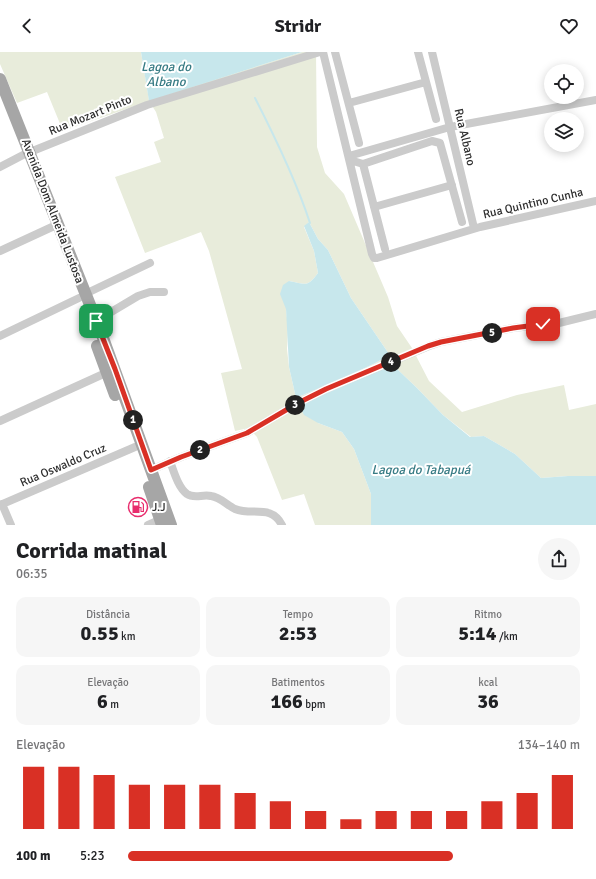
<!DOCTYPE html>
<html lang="pt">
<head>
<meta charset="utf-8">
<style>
	:root { --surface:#fff; --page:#f6f6f6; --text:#202124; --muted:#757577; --accent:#d93025 }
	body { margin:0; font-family:Signika,sans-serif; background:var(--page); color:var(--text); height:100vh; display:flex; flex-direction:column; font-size:15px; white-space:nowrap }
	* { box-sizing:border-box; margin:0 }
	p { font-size:13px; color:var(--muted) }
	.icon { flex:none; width:22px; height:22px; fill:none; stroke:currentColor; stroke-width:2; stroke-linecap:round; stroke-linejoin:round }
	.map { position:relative; height:473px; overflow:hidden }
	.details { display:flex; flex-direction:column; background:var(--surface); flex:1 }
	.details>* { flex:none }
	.buttons { position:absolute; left:544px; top:12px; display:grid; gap:8px }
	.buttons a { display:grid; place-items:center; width:40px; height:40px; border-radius:50%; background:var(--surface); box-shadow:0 2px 10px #0003; font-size:20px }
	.pin { position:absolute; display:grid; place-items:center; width:34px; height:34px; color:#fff; margin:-17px; border-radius:8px; box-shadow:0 2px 6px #0006 }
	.km { position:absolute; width:20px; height:20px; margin:-10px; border-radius:50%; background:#222; color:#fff; font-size:11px; line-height:20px; text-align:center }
	.round { display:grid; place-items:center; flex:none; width:42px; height:42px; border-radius:21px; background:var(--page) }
	.headline { display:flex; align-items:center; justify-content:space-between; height:68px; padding:0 16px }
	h1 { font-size:22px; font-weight:800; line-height:30px }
	.figures { display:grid; grid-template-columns:repeat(3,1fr); gap:6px; height:68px; padding:4px 16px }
	.figures div { display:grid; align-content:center; border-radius:10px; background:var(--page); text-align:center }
	.figures b { font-size:20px; font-weight:800 }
	.figures small { font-size:11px; font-weight:400 }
	.figures p { font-size:11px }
	.chart { height:112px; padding:8px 16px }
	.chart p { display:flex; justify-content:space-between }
	.chart svg { width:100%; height:72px; margin-top:4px; stroke:var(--accent); stroke-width:6 }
	ul { padding:0 16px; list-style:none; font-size:13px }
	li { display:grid; grid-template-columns:64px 48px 1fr; align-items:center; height:30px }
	li i { height:10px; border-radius:5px; background:var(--accent) }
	header { display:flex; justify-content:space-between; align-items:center; height:52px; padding:0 16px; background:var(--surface); font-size:18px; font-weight:800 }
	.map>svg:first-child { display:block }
</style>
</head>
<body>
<header><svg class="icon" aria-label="back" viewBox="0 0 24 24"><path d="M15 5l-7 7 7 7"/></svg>Stridr<svg class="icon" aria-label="heart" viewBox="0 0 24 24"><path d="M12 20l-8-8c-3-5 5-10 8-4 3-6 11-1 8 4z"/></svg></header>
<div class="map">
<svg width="596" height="473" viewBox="0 0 596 473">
	<rect width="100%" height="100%" fill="#fff"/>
	<path fill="#e8ecdb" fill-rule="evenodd" d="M0,0H141L149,48L302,0H316L317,95L325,121L344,142L388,245L397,274L412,296L429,329L462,360L517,343L564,333L569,358L596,352V425L568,424L541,426L515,402L484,384L471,385L443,363L417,336L396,316L377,320L348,333L318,371L342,380L354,397L371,442V473H315L304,442L282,448L257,385L249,376L235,379L221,321L242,317L209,199L201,180L145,201L115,125L161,110L154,90L164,86L156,60L149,49L63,79L47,40L17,51L0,12ZM309,170L318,187L328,198L351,246L389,302C384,310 310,340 296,346L289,315L287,297L288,277L286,257L289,229C306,232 307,236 318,221L314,199L304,175Z"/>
	<path fill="#c7e7ec" d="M141,0H302L149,49Z
		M309,170L318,187L328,198L351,246L389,302C384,310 310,340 296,346L289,315L286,257L280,242L283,233L289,229C306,232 307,236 318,221L314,199L304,174Z
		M394,312L396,316L417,336L443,363L470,385L484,384L515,402L541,426L568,424H596V473H371V442L354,397L342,380L318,371L304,363L299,353Z"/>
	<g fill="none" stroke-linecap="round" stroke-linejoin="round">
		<path stroke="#c7e7ec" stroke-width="2" d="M255,46C276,87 296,128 310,171"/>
		<path stroke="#cbcbcb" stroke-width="8" d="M323,0L372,202L374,206H377L480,175L596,149
			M335,0L359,91
			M418,0L436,67
			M432,0L474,176
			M349,51L426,30
			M30,100L147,53L320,0
			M349,104L450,75L596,48
			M350,108L363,112L385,197
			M363,112L432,89L440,91L462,170
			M0,115L23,103
			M374,155L452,133
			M0,199L52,175
			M85,242L150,211
			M96,269L138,244L150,240H164
			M0,284L79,246
			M0,369L110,319
			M170,409C174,420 178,435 187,442C194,447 203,442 211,444C220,445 227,453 235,457C252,464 271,452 282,473
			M151,418L181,405L247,381L298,351L326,337L429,294L441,290L513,276L559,271L596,262
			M2,452L11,473
			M0,453L135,395
			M148,473L164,466"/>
		<path stroke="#a6a6a6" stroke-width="12" d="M0,27L102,283L171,473
			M97,294L115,343
			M149,435L162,473"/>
	</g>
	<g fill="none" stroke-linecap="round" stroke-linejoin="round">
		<g stroke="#fff" stroke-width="8">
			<path id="route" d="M96,269L115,317L151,418L181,405L247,381L298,351L326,337L428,294L441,290L513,276L543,272"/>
		</g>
		<use href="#route" stroke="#d93025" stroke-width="5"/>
	</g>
	<defs>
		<g id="fuel-ring" transform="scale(1)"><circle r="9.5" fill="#fff" stroke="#e82d6d" stroke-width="1.5"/><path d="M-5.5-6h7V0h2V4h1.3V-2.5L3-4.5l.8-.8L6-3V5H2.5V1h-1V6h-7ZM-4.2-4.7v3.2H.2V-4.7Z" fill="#e82d6d"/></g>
	</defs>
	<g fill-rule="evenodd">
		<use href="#fuel-ring" x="138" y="455"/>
	</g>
	<g text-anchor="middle" stroke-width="4" stroke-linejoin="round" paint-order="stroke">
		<g font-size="12" fill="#2e2e2e" stroke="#fff">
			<text transform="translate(90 63) rotate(-22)" y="4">Rua Mozart Pinto</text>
			<text transform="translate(465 85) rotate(77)" y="4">Rua Albano</text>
			<text transform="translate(533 151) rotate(-13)" y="4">Rua Quintino Cunha</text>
			<text transform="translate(53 159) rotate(69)" y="4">Avenida Dom Almeida Lustosa</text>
			<text transform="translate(63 413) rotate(-23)" y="4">Rua Oswaldo Cruz</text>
		</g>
		<g font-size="12" fill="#2e2e2e" stroke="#fff" text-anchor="start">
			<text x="152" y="459">J.J</text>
		</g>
		<g font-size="13" font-style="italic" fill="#377b84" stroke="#fff">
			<text x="166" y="19">Lagoa do<tspan x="166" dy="15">Albano</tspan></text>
			<text x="421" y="422">Lagoa do Tabapuá</text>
		</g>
	</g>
</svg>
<div class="buttons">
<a><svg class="icon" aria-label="locate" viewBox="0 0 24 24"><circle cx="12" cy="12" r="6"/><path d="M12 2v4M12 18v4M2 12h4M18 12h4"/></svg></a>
<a><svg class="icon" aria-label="layers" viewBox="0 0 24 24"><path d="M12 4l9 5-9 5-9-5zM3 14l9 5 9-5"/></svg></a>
</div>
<div class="pin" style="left:96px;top:269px;background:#1e9e55"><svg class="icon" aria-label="arrive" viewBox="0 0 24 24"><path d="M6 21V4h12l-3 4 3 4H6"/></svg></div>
<div class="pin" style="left:543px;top:272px;background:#d93025"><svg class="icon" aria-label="check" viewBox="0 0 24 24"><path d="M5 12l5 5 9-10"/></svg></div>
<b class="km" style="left:133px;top:368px">1</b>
<b class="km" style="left:200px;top:398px">2</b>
<b class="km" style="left:295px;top:353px">3</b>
<b class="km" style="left:391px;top:310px">4</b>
<b class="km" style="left:492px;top:281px">5</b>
</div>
<section class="details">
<div class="headline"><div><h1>Corrida matinal</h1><p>06:35</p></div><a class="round"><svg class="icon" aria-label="share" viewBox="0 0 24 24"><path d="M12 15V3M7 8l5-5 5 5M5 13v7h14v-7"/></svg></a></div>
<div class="figures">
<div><p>Distância</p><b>0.55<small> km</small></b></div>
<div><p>Tempo</p><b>2:53</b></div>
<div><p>Ritmo</p><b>5:14<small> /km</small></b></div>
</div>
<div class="figures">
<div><p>Elevação</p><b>6<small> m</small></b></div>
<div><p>Batimentos</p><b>166<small> bpm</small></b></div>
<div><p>kcal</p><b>36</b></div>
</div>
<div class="chart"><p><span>Elevação</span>134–140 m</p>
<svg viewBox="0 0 160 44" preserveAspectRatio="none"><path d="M5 44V6M15 44V6M25 44V11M35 44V17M45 44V17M55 44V17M65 44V22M75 44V27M85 44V33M95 44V38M105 44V33M115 44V33M125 44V33M135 44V27M145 44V22M155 44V11"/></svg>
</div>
<ul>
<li><b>100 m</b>5:23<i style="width:72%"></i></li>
</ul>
</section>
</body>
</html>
